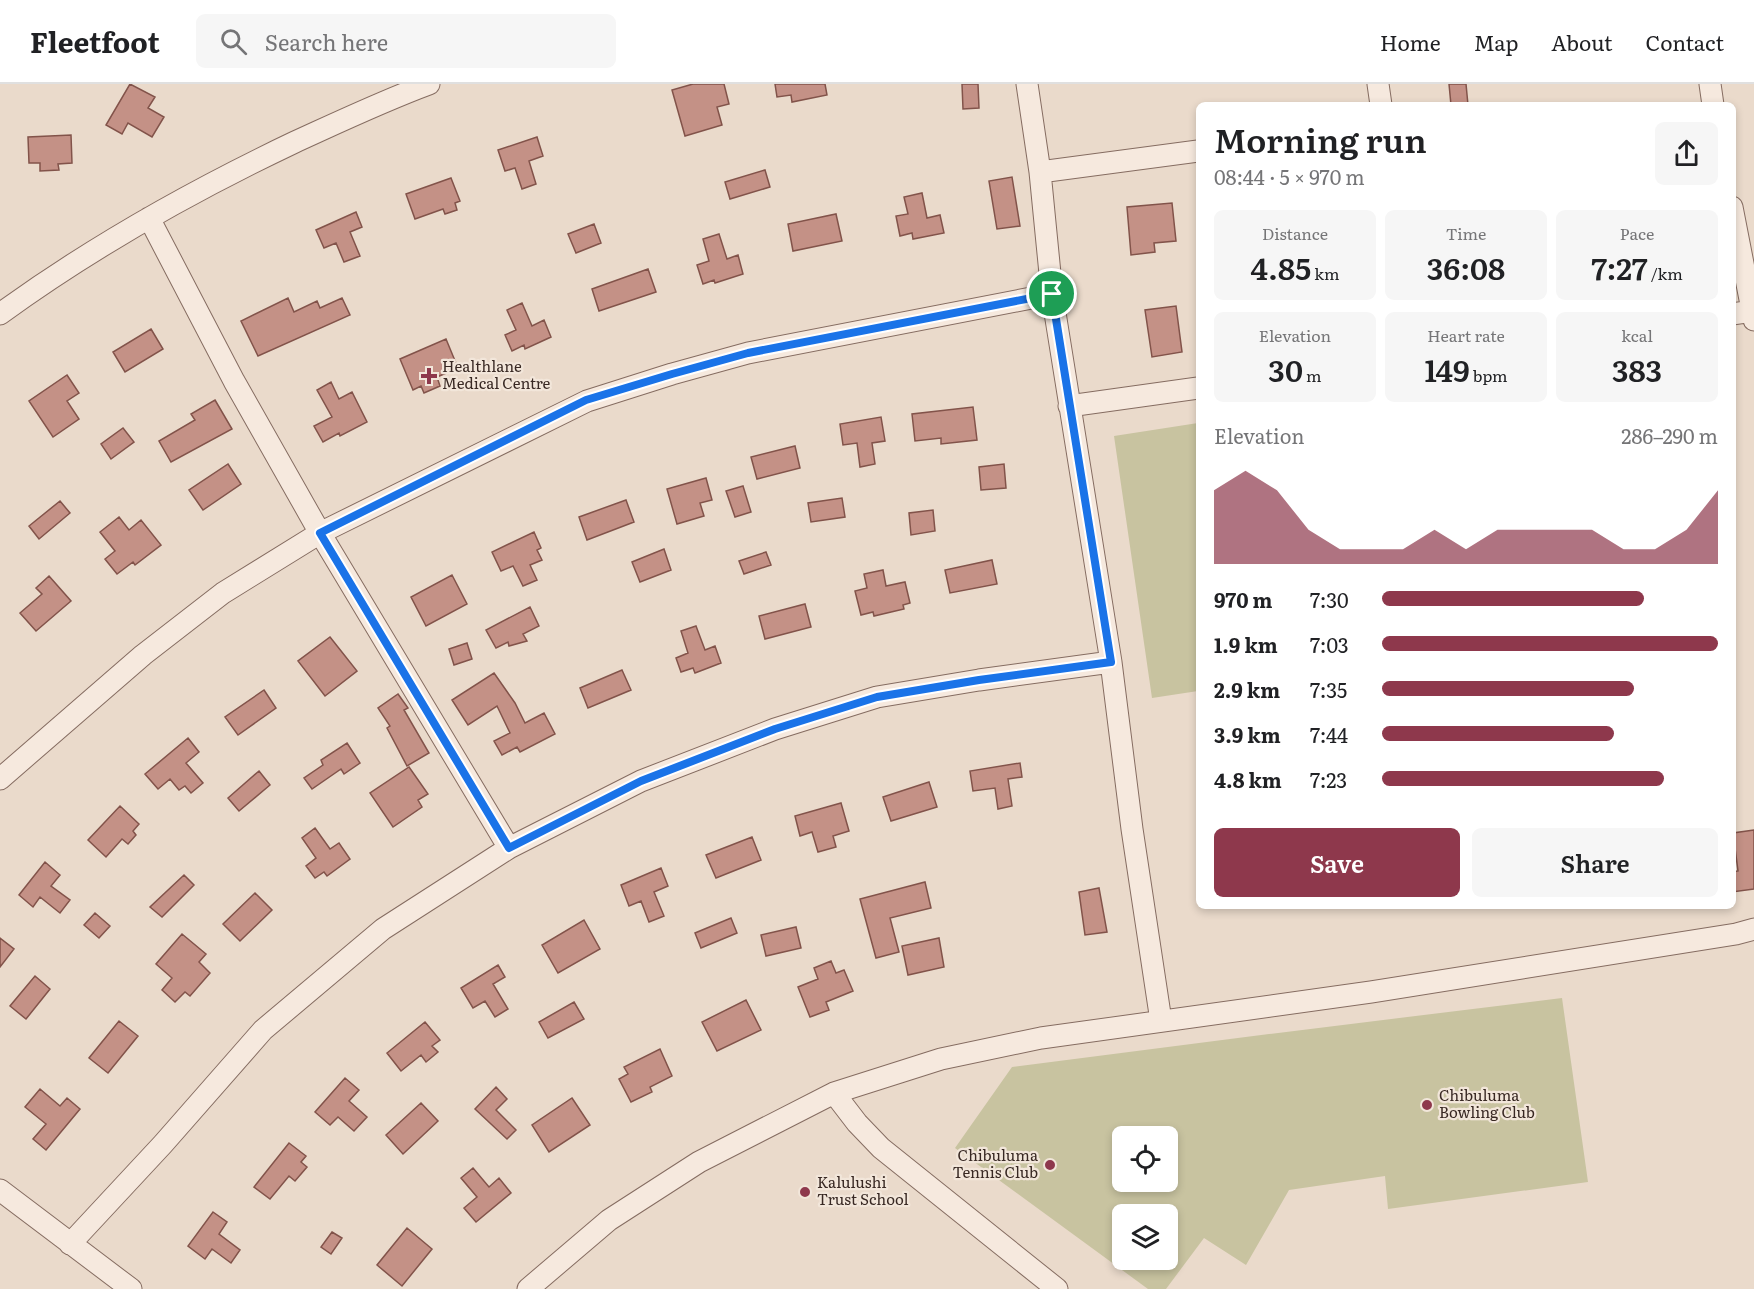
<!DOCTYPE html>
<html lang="en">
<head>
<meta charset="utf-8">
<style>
	:root { --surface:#fff; --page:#f6f6f6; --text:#202124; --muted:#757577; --line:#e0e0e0; --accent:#8e384c }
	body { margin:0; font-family:Literata,serif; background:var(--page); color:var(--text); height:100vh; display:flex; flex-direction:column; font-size:22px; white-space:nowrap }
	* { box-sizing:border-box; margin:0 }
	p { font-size:20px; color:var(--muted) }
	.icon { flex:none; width:33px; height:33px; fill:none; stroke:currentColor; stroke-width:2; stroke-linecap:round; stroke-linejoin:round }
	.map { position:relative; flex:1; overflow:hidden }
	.sheet { position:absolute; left:1196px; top:18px; width:540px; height:807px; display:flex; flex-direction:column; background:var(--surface); border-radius:9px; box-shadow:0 3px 9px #0003 }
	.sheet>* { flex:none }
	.controls { position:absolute; left:1112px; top:1042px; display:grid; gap:12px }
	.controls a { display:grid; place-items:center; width:66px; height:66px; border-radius:9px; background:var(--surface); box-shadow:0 3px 9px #0003; font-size:30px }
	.pin { position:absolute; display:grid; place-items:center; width:51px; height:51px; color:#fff; margin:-26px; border:3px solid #fff; border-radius:50%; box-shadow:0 2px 6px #0007 }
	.round { display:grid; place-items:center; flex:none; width:63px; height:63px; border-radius:9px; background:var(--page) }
	.headline { display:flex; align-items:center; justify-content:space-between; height:102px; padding:0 18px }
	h1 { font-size:33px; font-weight:600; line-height:45px }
	.figures { display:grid; grid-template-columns:repeat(3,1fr); gap:9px; height:102px; padding:6px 18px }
	.figures div { display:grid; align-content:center; border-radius:9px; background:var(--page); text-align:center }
	.figures b { font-size:30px; font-weight:600 }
	.figures small { font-size:16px; font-weight:400 }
	.figures p { font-size:16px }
	.chart { height:168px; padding:12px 18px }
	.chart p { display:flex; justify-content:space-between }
	.chart svg { width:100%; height:108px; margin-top:6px; fill:var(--accent); opacity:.7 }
	.action { display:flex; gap:12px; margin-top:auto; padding:12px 18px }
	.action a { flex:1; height:69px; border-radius:9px; background:var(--accent); color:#fff; font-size:24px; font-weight:600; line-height:69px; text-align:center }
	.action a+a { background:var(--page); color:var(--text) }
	ul { padding:0 18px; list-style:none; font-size:20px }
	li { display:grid; grid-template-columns:96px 72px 1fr; align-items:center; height:45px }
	li i { height:15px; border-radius:8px; background:var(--accent) }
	header { display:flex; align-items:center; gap:36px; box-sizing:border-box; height:84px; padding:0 30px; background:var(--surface); border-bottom:2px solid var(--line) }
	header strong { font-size:28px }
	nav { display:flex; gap:33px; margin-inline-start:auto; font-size:21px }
	.search { width:420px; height:54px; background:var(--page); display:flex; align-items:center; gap:15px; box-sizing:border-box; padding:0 21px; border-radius:9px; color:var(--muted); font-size:22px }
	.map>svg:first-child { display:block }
</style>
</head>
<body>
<header>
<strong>Fleetfoot</strong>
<div class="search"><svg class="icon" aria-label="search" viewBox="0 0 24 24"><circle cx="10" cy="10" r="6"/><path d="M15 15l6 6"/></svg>Search here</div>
<nav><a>Home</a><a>Map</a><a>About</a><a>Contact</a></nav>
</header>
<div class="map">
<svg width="1754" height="1205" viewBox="0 0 1754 1205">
	<rect width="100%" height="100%" fill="#eadacb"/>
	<path fill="#c8c3a0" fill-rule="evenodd" d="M1198,339V607L1152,614L1114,352Z
		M1562,914L1588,1098L1388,1125L1385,1092L1289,1106L1246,1181L1204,1154L1166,1205H1148L955,1064L1012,983L1269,950ZM1122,1053H1167V1098H1122ZM1122,1131H1167V1176H1122Z"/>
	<path fill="#c49186" stroke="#82534a" stroke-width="1.5" d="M130,0L155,13L148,24L164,33L152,53L128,39L122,50L106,41Z
		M693,0H724L729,20L717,23L722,41L685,52L672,6Z
		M775,0H825L827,11L792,18L791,11L777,13Z
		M962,0H978L979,24L963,25Z
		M1449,0H1466L1468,21H1451Z
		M71,51L72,79L58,80L59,86L40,87V79H29L28,53Z
		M537,53L543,72L529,77L536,100L522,105L515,84L505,87L498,66Z
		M765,86L770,103L730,115L725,98Z
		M1012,93L1020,142L997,145L989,97Z
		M451,94L460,117L455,119L457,126L445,130L443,125L415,135L406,110Z
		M922,109L927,134L940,131L944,149L913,155L912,149L900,152L896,132L908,130L904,113Z
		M1172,119L1176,157L1154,159L1155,168L1131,171L1127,123Z
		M356,128L362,143L350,148L360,172L344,178L336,159L324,164L316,146Z
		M836,130L842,157L793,167L788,140Z
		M594,140L601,159L576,169L568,150Z
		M719,150L727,175L738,171L743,190L715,199L714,196L703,200L697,181L709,177L703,155Z
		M648,185L656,208L599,227L592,205Z
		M288,214L294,228L317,217L320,224L342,214L350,231L258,272L241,237Z
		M522,219L532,242L544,236L551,253L525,265L524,261L512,267L505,251L516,246L507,226Z
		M1176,222L1182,268L1152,273L1145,226Z
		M151,245L163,265L125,288L113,268Z
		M446,255L458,284L437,293L440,302L424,309L421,302L413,306L400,275Z
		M67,291L79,309L67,317L79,335L53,353L29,317Z
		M331,298L339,315L352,308L367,338L340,352L339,349L323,358L314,342L332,333L317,306Z
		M215,316L232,345L171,378L159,357L195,336L191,330Z
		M973,323L977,356L941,360V354L915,357L912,330Z
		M881,333L885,357L872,359L875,380L860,383L857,359L843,361L840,340Z
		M123,344L134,358L111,375L101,360Z
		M795,362L800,384L757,395L751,373Z
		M228,380L241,400L203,426L189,406Z
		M1004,380L1006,404L981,406L979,383Z
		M706,394L712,416L700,419L704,432L677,440L667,405Z
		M743,402L751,428L735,433L726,407Z
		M842,414L845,433L811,438L808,419Z
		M626,416L634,438L587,456L579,433Z
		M60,417L70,429L39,455L29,442Z
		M933,426L935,447L911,451L909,429Z
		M119,433L129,446L141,436L161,461L135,481L133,478L117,490L105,475L115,467L100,448Z
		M534,448L541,464L537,466L542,476L530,481L537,496L523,502L513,482L501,487L492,468Z
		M664,465L671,486L640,498L632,478Z
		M766,468L771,481L744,490L739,477Z
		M992,476L997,500L950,509L945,486Z
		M883,486L886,502L905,498L910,519L903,521L904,525L874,532L873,528L861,531L855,507L867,504L864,490Z
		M452,491L467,520L426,542L411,513Z
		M49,492L71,517L36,547L20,529L42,510L36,504Z
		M805,520L811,543L765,555L759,532Z
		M530,523L539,542L523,550L527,557L509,562L508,558L496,564L486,546Z
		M696,542L705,566L715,562L721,579L695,589L693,584L681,588L676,574L688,569L681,547Z
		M330,553L357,587L325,612L298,577Z
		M467,559L472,575L454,581L449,565Z
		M622,586L631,606L588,624L580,604Z
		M494,589L515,619L525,639L544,629L555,650L520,668L517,663L502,671L494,657L510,649L497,622L468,641L452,616Z
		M264,606L276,624L238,651L225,633Z
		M398,610L408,624L404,626L429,669L407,682L387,644L390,642L378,624Z
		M188,654L199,668L186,679L203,699L191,709L185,702L179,706L170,695L158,705L145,690Z
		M347,659L360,679L344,690L341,685L312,705L304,694L323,681L321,676Z
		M1020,679L1022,693L1008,695L1012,722L998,725L995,704L973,707L970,687Z
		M409,683L428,710L418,716L422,723L393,743L370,709Z
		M259,687L270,701L239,727L228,714Z
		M929,698L937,723L891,737L883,713Z
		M841,719L849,747L833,752L836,763L818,768L812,748L800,752L795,732Z
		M120,722L139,740L133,747L136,751L128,760L122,755L106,773L88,756Z
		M315,744L330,765L339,759L350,775L327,792L324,788L315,794L306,782L316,774L302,754Z
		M1754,746V805L1732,808V788L1738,787L1733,749Z
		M752,753L761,776L716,794L706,771Z
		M45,778L60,791L51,802L70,816L60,829L40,813L33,823L19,811Z
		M661,784L668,802L654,808L664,832L649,838L641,817L629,822L621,801Z
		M184,791L194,801L162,833L150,823Z
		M925,798L931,824L890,834L899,868L876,874L860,815Z
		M1099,804L1107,848L1085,851L1079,808Z
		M255,809L272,826L240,857L223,840Z
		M95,829L110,842L99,854L84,841Z
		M731,834L737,849L701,864L695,849Z
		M584,836L600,865L558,889L542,861Z
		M796,843L801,864L766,872L761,851Z
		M182,850L206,870L199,878L210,889L190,912L185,908L175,918L162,906L172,894L156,880Z
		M0,854L14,865L0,883Z
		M939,854L944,883L908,891L902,862Z
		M831,877L836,889L844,886L853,907L826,918L829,926L810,933L798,903L818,895L814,884Z
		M498,881L505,893L493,900L508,925L495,933L485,917L473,924L461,904Z
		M35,892L50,905L26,935L10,922Z
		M746,916L761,946L717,967L702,938Z
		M574,918L584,935L548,954L539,938Z
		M119,937L138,952L108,989L89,974Z
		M425,938L440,956L432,962L438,968L426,978L421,971L401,987L387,969Z
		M660,965L672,992L650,1003L652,1008L631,1018L619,995L628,990L624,983Z
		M345,994L359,1006L349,1017L367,1033L354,1047L338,1033L330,1041L315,1028Z
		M496,1003L507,1015L496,1026L516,1046L507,1055L475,1025Z
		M40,1005L60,1022L67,1014L80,1025L46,1066L33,1055L46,1040L25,1023Z
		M572,1014L590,1041L549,1068L532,1041Z
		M421,1019L438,1037L403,1070L386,1051Z
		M289,1059L306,1072L301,1078L307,1083L295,1097L289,1092L270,1115L254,1103Z
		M473,1084L489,1103L499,1094L511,1109L476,1138L464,1124L477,1113L461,1094Z
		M213,1128L227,1138L219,1150L240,1166L231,1179L212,1165L205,1175L188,1162Z
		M407,1144L432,1165L402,1202L377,1181Z
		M332,1148L342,1154L331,1170L321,1163Z"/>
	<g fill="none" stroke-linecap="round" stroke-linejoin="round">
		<g stroke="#856c61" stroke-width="23">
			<path id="minor" d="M1027,0L1040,88L1052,210L1111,578L1132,745L1161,937
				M1378,0L1381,21
				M1710,0L1713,21
				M1040,88L1198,67
				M1732,123L1754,236
				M149,134L234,297L320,449L509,764
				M0,230C92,163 192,107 295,58C339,38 383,17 429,0
				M1732,230L1753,227
				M1069,322L1198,304
				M0,695L143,571L223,509L320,449L587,317L672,290L748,269L1052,210
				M834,1009L857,1039L881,1064L1057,1205
				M0,1106L131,1205
				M70,1160L163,1060L263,946L383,845L509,764L641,697L775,645L877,613L979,596L1111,578
				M528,1205L609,1136L699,1078L834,1009L941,975L1041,954L1371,908L1736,850L1754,845"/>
		</g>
		<use href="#minor" stroke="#f6e9de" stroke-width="21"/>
	</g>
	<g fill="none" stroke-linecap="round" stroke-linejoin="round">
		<g stroke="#fff" stroke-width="12">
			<path id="route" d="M1052,210L1111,578L979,596L877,613L775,645L641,697L509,764L320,449L586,316L672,290L748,269Z"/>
		</g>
		<use href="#route" stroke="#1a73e8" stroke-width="8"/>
	</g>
	<g fill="#8e384c" stroke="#f2e6da" stroke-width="2">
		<path d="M426 283h6v6h6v6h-6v6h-6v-6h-6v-6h6z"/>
		<circle cx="1427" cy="1021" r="6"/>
		<circle cx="1050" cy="1081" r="6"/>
		<circle cx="805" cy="1108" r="6"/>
	</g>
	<g text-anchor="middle" stroke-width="4.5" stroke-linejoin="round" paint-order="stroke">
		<g font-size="15" fill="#382823" stroke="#f2e6da" text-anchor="start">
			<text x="442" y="288">Healthlane<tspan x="442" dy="17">Medical Centre</tspan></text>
			<text x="1439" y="1017">Chibuluma<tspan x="1439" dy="17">Bowling Club</tspan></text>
			<text x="1038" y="1077" text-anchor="end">Chibuluma<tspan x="1038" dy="17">Tennis Club</tspan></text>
			<text x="817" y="1104">Kalulushi<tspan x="817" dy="17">Trust School</tspan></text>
		</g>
	</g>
</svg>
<div class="controls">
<a><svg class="icon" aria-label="locate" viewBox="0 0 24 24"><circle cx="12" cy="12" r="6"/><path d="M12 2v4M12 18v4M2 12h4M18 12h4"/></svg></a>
<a><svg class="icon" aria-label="layers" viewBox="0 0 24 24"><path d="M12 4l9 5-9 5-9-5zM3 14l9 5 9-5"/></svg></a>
</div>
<div class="pin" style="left:1052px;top:210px;background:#1e9e55"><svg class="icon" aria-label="arrive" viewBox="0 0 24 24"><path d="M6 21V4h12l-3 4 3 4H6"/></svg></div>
<section class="sheet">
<div class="headline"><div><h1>Morning run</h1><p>08:44 · 5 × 970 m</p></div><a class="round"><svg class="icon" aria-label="share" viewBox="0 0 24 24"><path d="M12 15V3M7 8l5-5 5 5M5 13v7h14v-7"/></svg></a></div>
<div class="figures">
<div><p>Distance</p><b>4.85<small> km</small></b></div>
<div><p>Time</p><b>36:08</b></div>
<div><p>Pace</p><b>7:27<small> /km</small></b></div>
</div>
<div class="figures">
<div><p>Elevation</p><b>30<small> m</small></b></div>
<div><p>Heart rate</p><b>149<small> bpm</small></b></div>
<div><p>kcal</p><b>383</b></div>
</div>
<div class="chart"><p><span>Elevation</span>286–290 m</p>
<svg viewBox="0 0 160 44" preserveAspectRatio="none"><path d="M0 44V14L10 6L20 14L30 30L40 38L50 38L60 38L70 30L80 38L90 30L100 30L110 30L120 30L130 38L140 38L150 30L160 14V44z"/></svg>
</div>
<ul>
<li><b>970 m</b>7:30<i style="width:78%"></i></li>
<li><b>1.9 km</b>7:03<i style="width:100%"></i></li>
<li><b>2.9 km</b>7:35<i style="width:75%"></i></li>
<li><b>3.9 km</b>7:44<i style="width:69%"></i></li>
<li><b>4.8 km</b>7:23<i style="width:84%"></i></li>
</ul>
<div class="action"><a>Save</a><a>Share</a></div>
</section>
</div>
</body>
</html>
